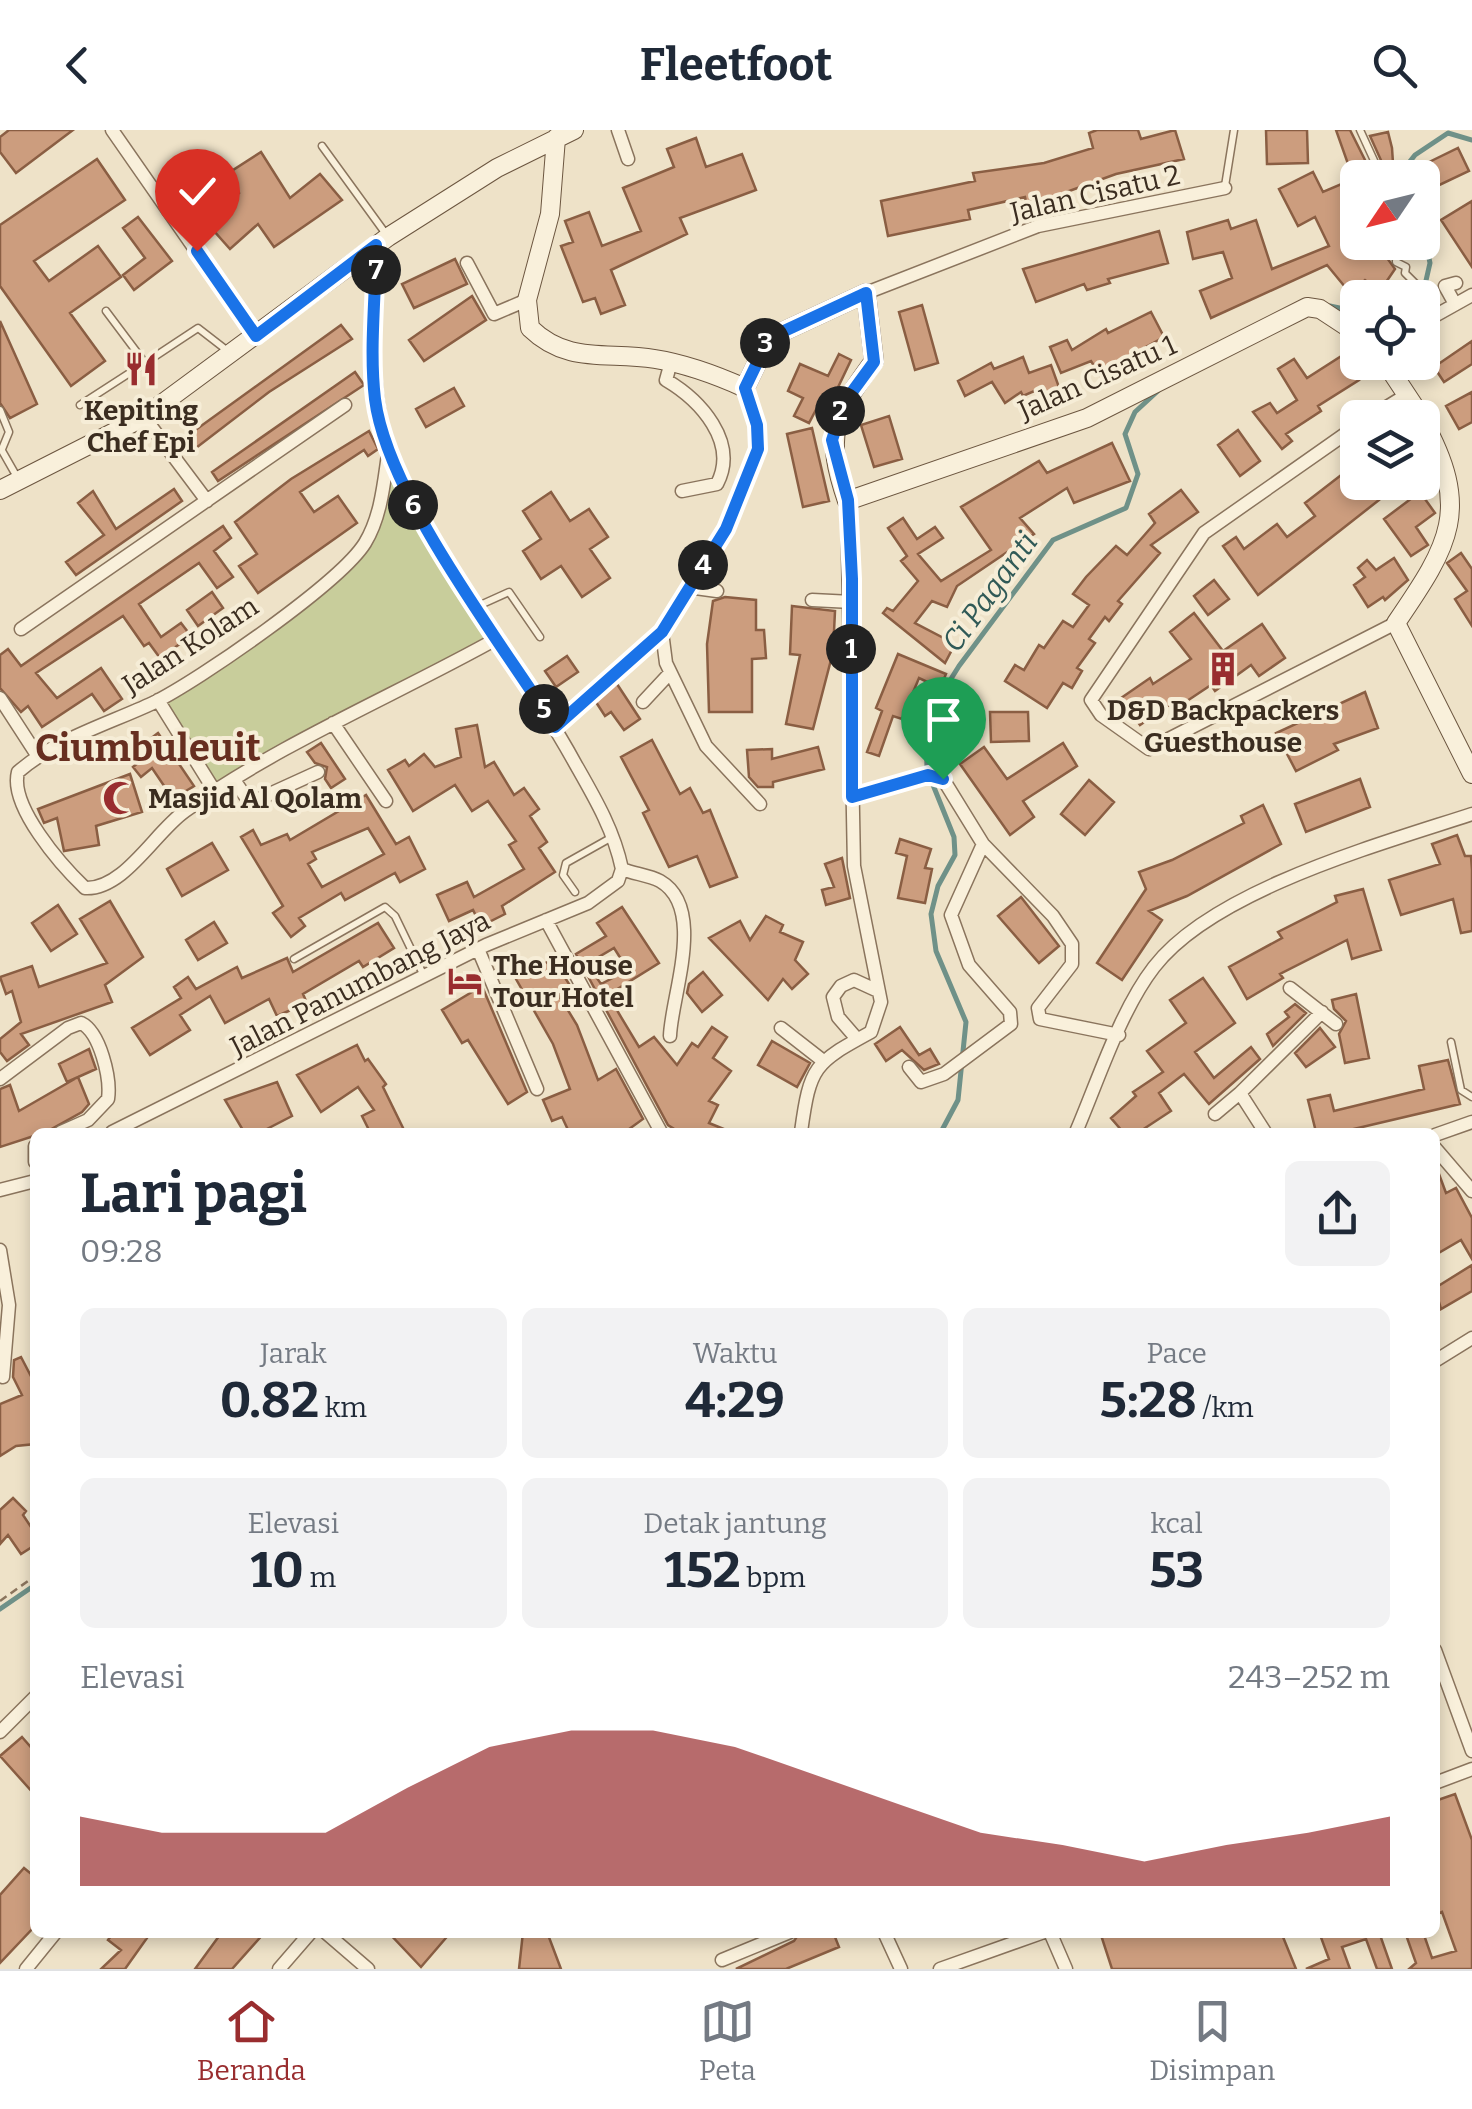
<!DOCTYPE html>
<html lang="id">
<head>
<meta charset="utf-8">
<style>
	:root { --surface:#fff; --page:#f2f2f3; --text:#1f2937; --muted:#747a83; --line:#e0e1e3; --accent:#992d2f }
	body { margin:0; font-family:Bitter,serif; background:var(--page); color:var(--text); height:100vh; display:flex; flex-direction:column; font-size:38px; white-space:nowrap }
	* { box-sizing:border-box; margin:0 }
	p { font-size:32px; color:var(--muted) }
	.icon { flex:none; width:55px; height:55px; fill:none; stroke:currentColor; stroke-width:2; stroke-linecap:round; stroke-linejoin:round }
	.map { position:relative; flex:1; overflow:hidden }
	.sheet { position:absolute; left:30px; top:998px; width:1410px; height:810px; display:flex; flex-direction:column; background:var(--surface); border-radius:15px; box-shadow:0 5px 15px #0003 }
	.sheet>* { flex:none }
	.needle { width:65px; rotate:235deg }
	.tools { position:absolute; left:1340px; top:30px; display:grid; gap:20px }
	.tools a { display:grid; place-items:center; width:100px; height:100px; border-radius:15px; background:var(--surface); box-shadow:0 5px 15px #0003; font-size:50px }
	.pin { position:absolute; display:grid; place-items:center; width:85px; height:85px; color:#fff; margin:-102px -42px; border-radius:50% 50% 50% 0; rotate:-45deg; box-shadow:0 0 10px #0007 }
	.pin .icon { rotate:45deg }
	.km { position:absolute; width:50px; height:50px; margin:-25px; border-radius:50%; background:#222; color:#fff; font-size:28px; line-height:50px; text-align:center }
	.round { display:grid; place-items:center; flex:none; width:105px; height:105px; border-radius:15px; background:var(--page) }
	.head { display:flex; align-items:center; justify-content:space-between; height:170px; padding:0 50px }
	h1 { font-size:55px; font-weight:700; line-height:75px }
	.figures { display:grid; grid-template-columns:repeat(3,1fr); gap:15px; height:170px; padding:10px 50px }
	.figures div { display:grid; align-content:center; border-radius:15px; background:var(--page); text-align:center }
	.figures b { font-size:50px; font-weight:700 }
	.figures small { font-size:28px; font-weight:400 }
	.figures p { font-size:28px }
	.chart { height:280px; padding:20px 50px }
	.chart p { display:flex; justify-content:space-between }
	.chart svg { width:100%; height:180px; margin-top:10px; fill:var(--accent); opacity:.7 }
	header { display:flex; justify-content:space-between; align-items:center; height:130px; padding:0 50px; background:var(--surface); font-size:45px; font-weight:700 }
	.dock { display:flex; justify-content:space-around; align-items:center; height:140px; border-top:2px solid var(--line); background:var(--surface); font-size:28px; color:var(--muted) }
	.dock a { display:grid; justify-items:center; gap:5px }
	.dock .on { color:var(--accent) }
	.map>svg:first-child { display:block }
</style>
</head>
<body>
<header><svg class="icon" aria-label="back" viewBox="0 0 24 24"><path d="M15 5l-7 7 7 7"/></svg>Fleetfoot<svg class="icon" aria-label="search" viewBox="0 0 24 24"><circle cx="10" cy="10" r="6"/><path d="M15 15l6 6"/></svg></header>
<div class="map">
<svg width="1472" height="1839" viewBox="0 0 1472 1839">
	<rect width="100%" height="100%" fill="#eee2c8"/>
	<path fill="#c8cd9b" d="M389,318L412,373L498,508L214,660L158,570L235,520L365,413Z"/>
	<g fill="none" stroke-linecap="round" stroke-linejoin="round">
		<path stroke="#6f9188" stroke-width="5" d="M1406,48L1404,39L1415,25L1448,3L1472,10
			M1422,168L1430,133L1422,94
			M1330,176L1358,182
			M941,1002L958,970L966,892L936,821L931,784L938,756L955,725L954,707L927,640L926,589L959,536L1053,410L1126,378L1138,344L1125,304L1135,282L1160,259
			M0,1479L35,1455"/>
	</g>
	<path fill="#cc9d7e" stroke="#8a5e43" stroke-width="2.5" fill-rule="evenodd" d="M9,0H73L16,43L0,22V7Z
		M1097,0H1138L1141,9L1175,0L1184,29L1116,44L1050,68L1026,72L1025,67L968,80L970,89L888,106L881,71L975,51L973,43L1044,33L1093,18L1089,3Z
		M1266,0H1307L1308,33L1267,34Z
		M1336,0H1350L1374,48H1353Z
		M1388,2L1392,18L1394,48H1389L1370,6Z
		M696,8L706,37L742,24L756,60L680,88L687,104L611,140L625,175L601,184L595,168L583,172L561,116L573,112L565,91L589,82L602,116L641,101L623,58L674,37L667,19Z
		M1458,18L1469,41L1433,58L1423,35Z
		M261,22L290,68L320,44L342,70L274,117L258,94L230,119L206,92L239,63L227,44Z
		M97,29L125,70L34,131L49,151L98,116L121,147L70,183L105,231L71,256L0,156V95Z
		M1313,42L1323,62L1351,50L1358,73L1347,78L1358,100V112H1364L1368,122L1377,114L1395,139L1380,161L1365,150L1350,163L1327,135L1211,188L1200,161L1232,148L1223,122L1193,129L1187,102L1228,90L1231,99L1256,90L1272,139L1329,116L1315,87L1298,96L1279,59Z
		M1472,71V137L1441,90Z
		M138,87L172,131L134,160L123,145L145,128L123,98Z
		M1159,101L1168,133L1108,149L1110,153L1087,160L1084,154L1036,172L1023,139Z
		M455,129L467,154L414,178L402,154Z
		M472,166L486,190L424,231L409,210Z
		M922,175L938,233L915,240L899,182Z
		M1151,182L1164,207L1124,229L1128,235L1103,250L1091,231L1061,243L1050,217L1067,210L1072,220L1106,199L1108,203Z
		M0,191L37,274L10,288L0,273Z
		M341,195L352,209L269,262L192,321L183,309Z
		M1472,211V234L1444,252L1434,237Z
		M839,224L851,230L830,274L821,270L809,293L794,286L803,268L788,261L800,234L828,246Z
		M1343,225L1359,250L1318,276L1321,281L1286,304L1292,311L1282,319L1253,282L1270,273L1277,283L1297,270L1278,239L1294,229L1307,248Z
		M1023,227L1029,243L1051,235L1065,274L1047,280L1039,259L1023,266L1021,262L1005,273L992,252L965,266L958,251L991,233L994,239Z
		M355,242L364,255L218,351L212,342Z
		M454,258L464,276L426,297L416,279Z
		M1472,262V292L1459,299L1446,276Z
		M889,286L902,329L874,337L861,295Z
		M812,298L829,371L803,377L787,304Z
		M1238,300L1260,331L1240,346L1218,315Z
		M369,301L378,319L368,326L364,320L300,362L314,382L338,366L357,393L258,463L239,436L257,424L235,392L291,349Z
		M1112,313L1130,351L1074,373L1067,358L1020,388L1034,404L957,456L947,477L932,471L915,493L955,514L945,533L883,483L887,478L893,481L918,451L901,431L907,426L888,398L903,388L917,409L935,397L943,408L918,424L941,451L991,420L961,377L1039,331L1047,343Z
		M1358,332V352H1366L1379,370L1258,465L1223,416L1236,407L1244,419L1277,394L1287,407L1315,386L1305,373Z
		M174,359L182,371L76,445L66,432L104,405L78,373L93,361L116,399Z
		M1181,360L1198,382L1151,415L1160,423L1118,471L1122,474L1109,491L1105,487L1089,509L1095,513L1077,538L1082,541L1072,558L1063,553L1047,578L1005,551L1015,535L1024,540L1039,515L1044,518L1063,491L1073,497L1089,475L1073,464L1086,447L1116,416L1127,425L1155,393L1149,384Z
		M551,362L570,391L589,379L608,407L590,419L610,448L582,467L561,436L541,449L523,421L541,409L523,381Z
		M1420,362L1435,383L1416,397L1428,415L1411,426L1384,389Z
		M223,396L231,408L214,421L233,447L217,458L199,433L139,474L161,507L181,493L191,506L160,528L149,513L144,516L123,486L36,543L57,568L101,538L122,569L104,581L92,564L42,597L28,576L21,582L0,558V525L8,519L21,536Z
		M1461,423L1472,439V496L1455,469L1467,461L1447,433Z
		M1394,428L1408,450L1385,470L1383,467L1368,477L1354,455L1365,447L1358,438L1367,430L1376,440Z
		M1214,450L1229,469L1208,485L1194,466Z
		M212,462L223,478L198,496L187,480Z
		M725,467L756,470V500H764L766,528L752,529V582H709L707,514L713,471Z
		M792,476L835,481L833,522L813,599L786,594L800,525L790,524Z
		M1194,483L1223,521L1262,494L1285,528L1259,546L1251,535L1215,561L1211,555L1178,577L1175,571L1140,595L1121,568L1150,548L1153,554L1191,529L1170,502Z
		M898,524L946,544L940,558L919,548L902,589L893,586L879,626L867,622L882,581L876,578Z
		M567,526L578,542L556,557L545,541Z
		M617,554L640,589L624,600L611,582L605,586L594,569Z
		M1365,562L1378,598L1334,614L1338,620L1296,641L1276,603Z
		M990,582H1028L1029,611L991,612Z
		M477,595L485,637L494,632L514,665L524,658L539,679L530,686L547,712L539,718L555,742L502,776L505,784L481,796L473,780L449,791L437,765L467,752L474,767L524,739L509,715L516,711L488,671L472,681L455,655L413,681L388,640L405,630L409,636L424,624L435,637L461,627L456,599Z
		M158,603L194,656L173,669L152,638L141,647L133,637L145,627L138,618Z
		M652,610L680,664L690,658L703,683L710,680L737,747L710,757L697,726L669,737L643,683L649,680L621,627Z
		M321,613L345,649L331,658L325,649L327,637L315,633L307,622Z
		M1063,613L1077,636L1023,671L1034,687L1010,705L960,634L984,617L1007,649Z
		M818,617L824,639L773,652V657H758L749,647L747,620L772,619V629Z
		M130,644L142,682L96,696L99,715L64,721L57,688L44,693L38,679Z
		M1360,649L1370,677L1306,702L1295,674Z
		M1089,650L1114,672L1085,705L1061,684Z
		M366,665L396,714L409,707L425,739L400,752L395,743L345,770L341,763L299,788L305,796L291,807L273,783L283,776L241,707L253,700L261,715L287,704L290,710ZM368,698L384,724L322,757L308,734L316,729L312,722Z
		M1263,675L1281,714L1187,766L1149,781L1162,790L1122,850L1097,833L1146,759L1139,742L1172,730L1244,693L1241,686Z
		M1457,705L1465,726H1471L1472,740V801L1461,803L1453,769L1401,785L1389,750L1440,734L1432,714Z
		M900,709L931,719L925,738L932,739L925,773L898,768L907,726L896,723Z
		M212,713L228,740L182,766L167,739Z
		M842,728L850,768L826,775L822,760L834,757L825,734Z
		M1363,759L1381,820L1352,829L1347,810L1280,844L1283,848L1247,869L1229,837L1282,808L1278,802L1337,772L1335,766Z
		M1021,767L1059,816L1039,833L998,786Z
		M110,771L143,827L105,855L112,872L21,904L29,915L7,931L0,922V909L21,892L12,861L6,864L0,847L32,836L39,857L107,833L80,789Z
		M58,775L77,804L51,821L32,793Z
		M622,777L659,833L611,863L618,882L639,917L654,907L677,935L692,913L698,917L712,897L727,907L713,928L731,941L709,971L718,975L709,993L731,1002H679L668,995L576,824L606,806L597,793ZM614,818L628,840L601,854L587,834Z
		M766,786L783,795L780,802L803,812L795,830L808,844L792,859L783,849L768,870L709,808L740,791L750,810Z
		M214,792L227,813L198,830L186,810Z
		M378,793L394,818L363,837L359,831L303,864L307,873L277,886L269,869L225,893L210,866L180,885L190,900L150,925L132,898L181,868L174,857L188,847L196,859L237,837L242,848L287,828L293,842Z
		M553,829L571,857L558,864L577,895L598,950L616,939L643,989L625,1002H569L562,987L552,991L543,970L570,959L553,914L516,849Z
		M703,842L722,865L702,882L687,863L689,854Z
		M1203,848L1235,893L1195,922L1214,948L1251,917L1260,929L1209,974L1184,944L1159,963L1171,981L1139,1002H1123L1111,988L1136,966L1133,962L1163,942L1147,921L1186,893L1170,870Z
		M482,856L527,962L508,974L468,910L462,913L442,880Z
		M1356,864L1369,928L1345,933L1339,904L1346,891L1334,879L1332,870Z
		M1295,874L1306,883L1273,916L1267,904L1289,887L1285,882Z
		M900,897L919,925L930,919L939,934L924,940L902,920L886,931L875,914Z
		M1320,898L1335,917L1306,937L1295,923Z
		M772,911L810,933L797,957L758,935Z
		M357,915L365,931L368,929L386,954L383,957L405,1002H370L362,986L374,980L358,957L321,982L297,945Z
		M89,919L96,939L67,952L59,934Z
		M1448,930L1460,974L1341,1002H1316L1308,970L1330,965L1334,981L1424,959L1419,936Z
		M78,947L89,974L82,982L46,1002L0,1017V959L10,955L19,981Z
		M277,952L292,986L261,1002H244L225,970Z
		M1436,1036L1446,1063L1456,1058L1472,1088V1129L1461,1110L1435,1125Z
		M1472,1135V1161L1441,1179L1435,1158Z
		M21,1227L35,1254V1314L16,1316L0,1326V1274L22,1265L13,1247L14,1230Z
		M13,1368L26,1381L23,1385L35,1403V1415L21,1424L8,1405L0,1414V1380Z
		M22,1607L35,1622V1665L0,1626Z
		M1455,1664L1472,1710V1839H1409L1416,1833L1405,1802H1423L1432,1828L1456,1821L1442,1782L1435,1785V1671Z
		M24,1738L35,1747V1796L0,1833V1765Z
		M114,1802H140L147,1808L125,1839H101L121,1820L108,1810Z
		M222,1802H265L232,1839H195Z
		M388,1802H451L421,1837Z
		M523,1802H547L561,1839H519Z
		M800,1802H833L839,1817L786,1839H736L794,1811Z
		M1100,1802H1281L1296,1839H1112Z
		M1319,1802H1379L1392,1839H1377L1366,1809L1342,1817L1350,1839H1306L1329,1829Z"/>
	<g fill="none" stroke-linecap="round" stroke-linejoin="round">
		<g stroke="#8a745d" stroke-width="9">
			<path id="lane" d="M1360,0L1382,48
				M322,16L386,104
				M1225,56L1234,0
				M1397,112L1396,132L1406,137L1405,143L1429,167L1428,179L1422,183
				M145,233L198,198L229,222
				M80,275L145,233L106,181
				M0,280L9,302L2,319
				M1,319L17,347
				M478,476L509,462L540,507
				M575,762L563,745L566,733L614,706
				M294,829L385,777L395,786L423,844
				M1451,912L1461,960L1472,967"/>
		</g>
		<g stroke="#8a745d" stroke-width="15">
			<path id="street" d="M112,0L256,207
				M618,0L628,29
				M376,115C376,182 366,255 389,320C429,429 520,532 576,635C596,670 614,701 622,739
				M467,133L494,184L527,170
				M866,163L1038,96L1225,58
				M1455,174L1445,156L1456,153
				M1422,193L1472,165
				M671,232L666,250C700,270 739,312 717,354L682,361
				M745,258L757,295L758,319L726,399L662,502L666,533L706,616L760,674
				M144,287L207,371
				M1369,288L1408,264
				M1358,295L1204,403L1091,570L1101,585L1149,619L1396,493
				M389,318C384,350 382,385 365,413C340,453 198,551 153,573C108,594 56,609 18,642C9,676 61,735 85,758C124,760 155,702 185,681C282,612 394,566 498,508
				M688,457L717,461
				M812,470L852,472
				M21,499L345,275
				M0,568L37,625
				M158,570L214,660
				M643,572L670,543
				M333,593L386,671
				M234,650L250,673L318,642
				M852,667L929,645L943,649L983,714L1053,786L1072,814V834L1038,878L1040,889L1119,905
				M622,739C634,744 649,745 660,751C707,778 671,867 670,906
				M546,790L661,1002
				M478,819L537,959
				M1290,858L1336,894
				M781,898L822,930
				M857,909L838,887L833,867L841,856L854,850L878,861
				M909,937L921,952L944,944L1011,894L1010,882L969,835L951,785L983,714
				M0,949L68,898L81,893C100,902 111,948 108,969L88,990L61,1002
				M1215,984L1240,963
				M112,1002L486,815L588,773L618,751L622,739
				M801,1002C810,936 814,933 871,902L881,872L854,736L847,371
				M1076,1002C1098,951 1120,881 1154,837C1213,760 1381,714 1472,684
				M1265,1002L1240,963L1322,882
				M1435,1005L1472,992
				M35,1016V1032
				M1435,1018L1472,1061
				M0,1060L35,1051
				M0,1120L9,1175L3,1247
				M1435,1231L1472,1208
				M1435,1520L1472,1621
				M0,1602L35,1567
				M1435,1653L1472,1639
				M325,1802L368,1839
				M884,1802L901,1839
				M1050,1802L1066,1839
				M722,1830L790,1802
				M26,1839L56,1802
				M279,1839L311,1802
				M940,1839L1044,1802"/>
		</g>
		<g stroke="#6c5640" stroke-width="20">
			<path id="secondary" d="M556,8L550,84L527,170L530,198C568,235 608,221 655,229C687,234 716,245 745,258L769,208L866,163L874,231C834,286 824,304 847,371L1087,288L1307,177L1320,179L1358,204
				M1385,232L1422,288
				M1422,289C1472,379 1450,414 1396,493L1472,644
				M0,360L144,287L388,107L497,38L574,0"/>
		</g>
		<path stroke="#8a745d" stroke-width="2.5" stroke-dasharray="8 5" stroke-linecap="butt" d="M564,589L648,515
			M0,1471L35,1446"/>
		<use href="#lane" stroke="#f9f0db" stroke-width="6"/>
		<use href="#street" stroke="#f9f0db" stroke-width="12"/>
		<use href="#secondary" stroke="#f9f0db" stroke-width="18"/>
	</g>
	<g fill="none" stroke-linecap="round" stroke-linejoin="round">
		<g stroke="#fff" stroke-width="20">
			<path id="route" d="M197,121L256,206L376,115C376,164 369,219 375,269C387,365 501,512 555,597L662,502L726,399L758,319L757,295L745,258L769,208L866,163L874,232L844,273L832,310L848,370L852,449V667L928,645L943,649"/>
		</g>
		<use href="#route" stroke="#1a73e8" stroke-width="12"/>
	</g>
	<defs>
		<g id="restaurant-bare" transform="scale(2.7)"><path d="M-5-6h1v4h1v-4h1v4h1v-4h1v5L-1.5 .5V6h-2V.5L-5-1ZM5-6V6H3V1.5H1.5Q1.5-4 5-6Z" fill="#992d2f" stroke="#f6edd7" stroke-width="2.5" paint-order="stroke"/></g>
		<g id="building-bare" transform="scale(2.7)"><path d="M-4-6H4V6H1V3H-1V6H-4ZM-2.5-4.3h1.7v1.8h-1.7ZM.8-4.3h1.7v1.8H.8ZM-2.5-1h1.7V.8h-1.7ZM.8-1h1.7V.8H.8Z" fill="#992d2f" stroke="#f6edd7" stroke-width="2.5" paint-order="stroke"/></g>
		<g id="mosque-bare" transform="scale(2.7)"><path d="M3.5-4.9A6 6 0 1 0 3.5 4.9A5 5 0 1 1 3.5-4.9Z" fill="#992d2f" stroke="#f6edd7" stroke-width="2.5" paint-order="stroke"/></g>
		<g id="hotel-bare" transform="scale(2.7)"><path d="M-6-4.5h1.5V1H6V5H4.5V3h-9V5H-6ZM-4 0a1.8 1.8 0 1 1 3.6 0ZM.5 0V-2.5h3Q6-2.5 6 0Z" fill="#992d2f" stroke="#f6edd7" stroke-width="2.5" paint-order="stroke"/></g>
	</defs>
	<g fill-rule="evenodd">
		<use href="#restaurant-bare" x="141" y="239"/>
		<use href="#building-bare" x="1223" y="539"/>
		<use href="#mosque-bare" x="120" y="668"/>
		<use href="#hotel-bare" x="465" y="851"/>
	</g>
	<g text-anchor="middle" stroke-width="8" stroke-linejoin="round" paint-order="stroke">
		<g font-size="28" fill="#3b2d20" stroke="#f6edd7">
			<text transform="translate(1095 63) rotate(-13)" y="10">Jalan Cisatu 2</text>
			<text transform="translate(1097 247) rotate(-24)" y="10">Jalan Cisatu 1</text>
			<text transform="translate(190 515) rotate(-33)" y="10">Jalan Kolam</text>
			<text transform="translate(360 853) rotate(-27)" y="10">Jalan Panumbang Jaya</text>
		</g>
		<g font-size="28" font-weight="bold" fill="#3b2d20" stroke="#f6edd7">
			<text x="141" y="290">Kepiting<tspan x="141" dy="32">Chef Epi</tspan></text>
			<text x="1223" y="590">D&amp;D Backpackers<tspan x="1223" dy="32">Guesthouse</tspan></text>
			<text x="148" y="678" text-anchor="start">Masjid Al Qolam</text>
			<text x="493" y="845" text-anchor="start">The House<tspan x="493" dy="32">Tour Hotel</tspan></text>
		</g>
		<g font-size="30" font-style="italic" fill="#305a57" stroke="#f6edd7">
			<text transform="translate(990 462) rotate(-54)" y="10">Ci Paganti</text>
		</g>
		<g font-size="38" font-weight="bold" fill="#672e20" stroke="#f6edd7">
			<text x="148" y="631">Ciumbuleuit</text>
		</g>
	</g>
</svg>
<div class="tools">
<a><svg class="needle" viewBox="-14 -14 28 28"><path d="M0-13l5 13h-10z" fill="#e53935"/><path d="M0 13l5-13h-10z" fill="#747a83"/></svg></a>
<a><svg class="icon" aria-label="locate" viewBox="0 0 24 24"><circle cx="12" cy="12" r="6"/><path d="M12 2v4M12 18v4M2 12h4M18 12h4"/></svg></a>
<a><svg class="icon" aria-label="layers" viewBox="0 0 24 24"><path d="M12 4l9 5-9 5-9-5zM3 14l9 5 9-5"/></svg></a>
</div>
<div class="pin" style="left:943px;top:649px;background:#1e9e55"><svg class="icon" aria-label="arrive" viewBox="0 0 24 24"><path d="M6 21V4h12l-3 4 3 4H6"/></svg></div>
<div class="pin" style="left:197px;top:121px;background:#d93025"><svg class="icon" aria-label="check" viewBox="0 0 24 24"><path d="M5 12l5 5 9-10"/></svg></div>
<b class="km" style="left:851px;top:519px">1</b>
<b class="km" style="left:840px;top:281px">2</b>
<b class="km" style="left:765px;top:213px">3</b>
<b class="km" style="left:703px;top:435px">4</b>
<b class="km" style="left:544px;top:579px">5</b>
<b class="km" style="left:413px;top:375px">6</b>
<b class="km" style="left:376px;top:140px">7</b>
<section class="sheet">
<div class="head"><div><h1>Lari pagi</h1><p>09:28</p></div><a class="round"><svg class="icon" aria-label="share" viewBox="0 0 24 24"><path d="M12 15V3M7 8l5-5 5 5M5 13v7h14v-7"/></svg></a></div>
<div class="figures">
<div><p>Jarak</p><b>0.82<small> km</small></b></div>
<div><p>Waktu</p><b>4:29</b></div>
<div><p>Pace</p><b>5:28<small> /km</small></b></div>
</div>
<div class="figures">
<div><p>Elevasi</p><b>10<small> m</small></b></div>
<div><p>Detak jantung</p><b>152<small> bpm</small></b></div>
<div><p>kcal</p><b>53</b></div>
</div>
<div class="chart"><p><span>Elevasi</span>243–252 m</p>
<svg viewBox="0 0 160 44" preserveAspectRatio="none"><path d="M0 44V27L10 31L20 31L30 31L40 20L50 10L60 6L70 6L80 10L90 17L100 24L110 31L120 34L130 38L140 34L150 31L160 27V44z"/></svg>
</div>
</section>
</div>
<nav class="dock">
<a class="on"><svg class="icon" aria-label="home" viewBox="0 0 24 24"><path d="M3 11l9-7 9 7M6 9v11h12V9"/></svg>Beranda</a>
<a><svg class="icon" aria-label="map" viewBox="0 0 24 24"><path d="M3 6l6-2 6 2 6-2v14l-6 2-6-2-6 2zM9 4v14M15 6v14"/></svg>Peta</a>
<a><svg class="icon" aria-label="saved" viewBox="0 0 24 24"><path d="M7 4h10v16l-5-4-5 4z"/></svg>Disimpan</a>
</nav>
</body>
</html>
